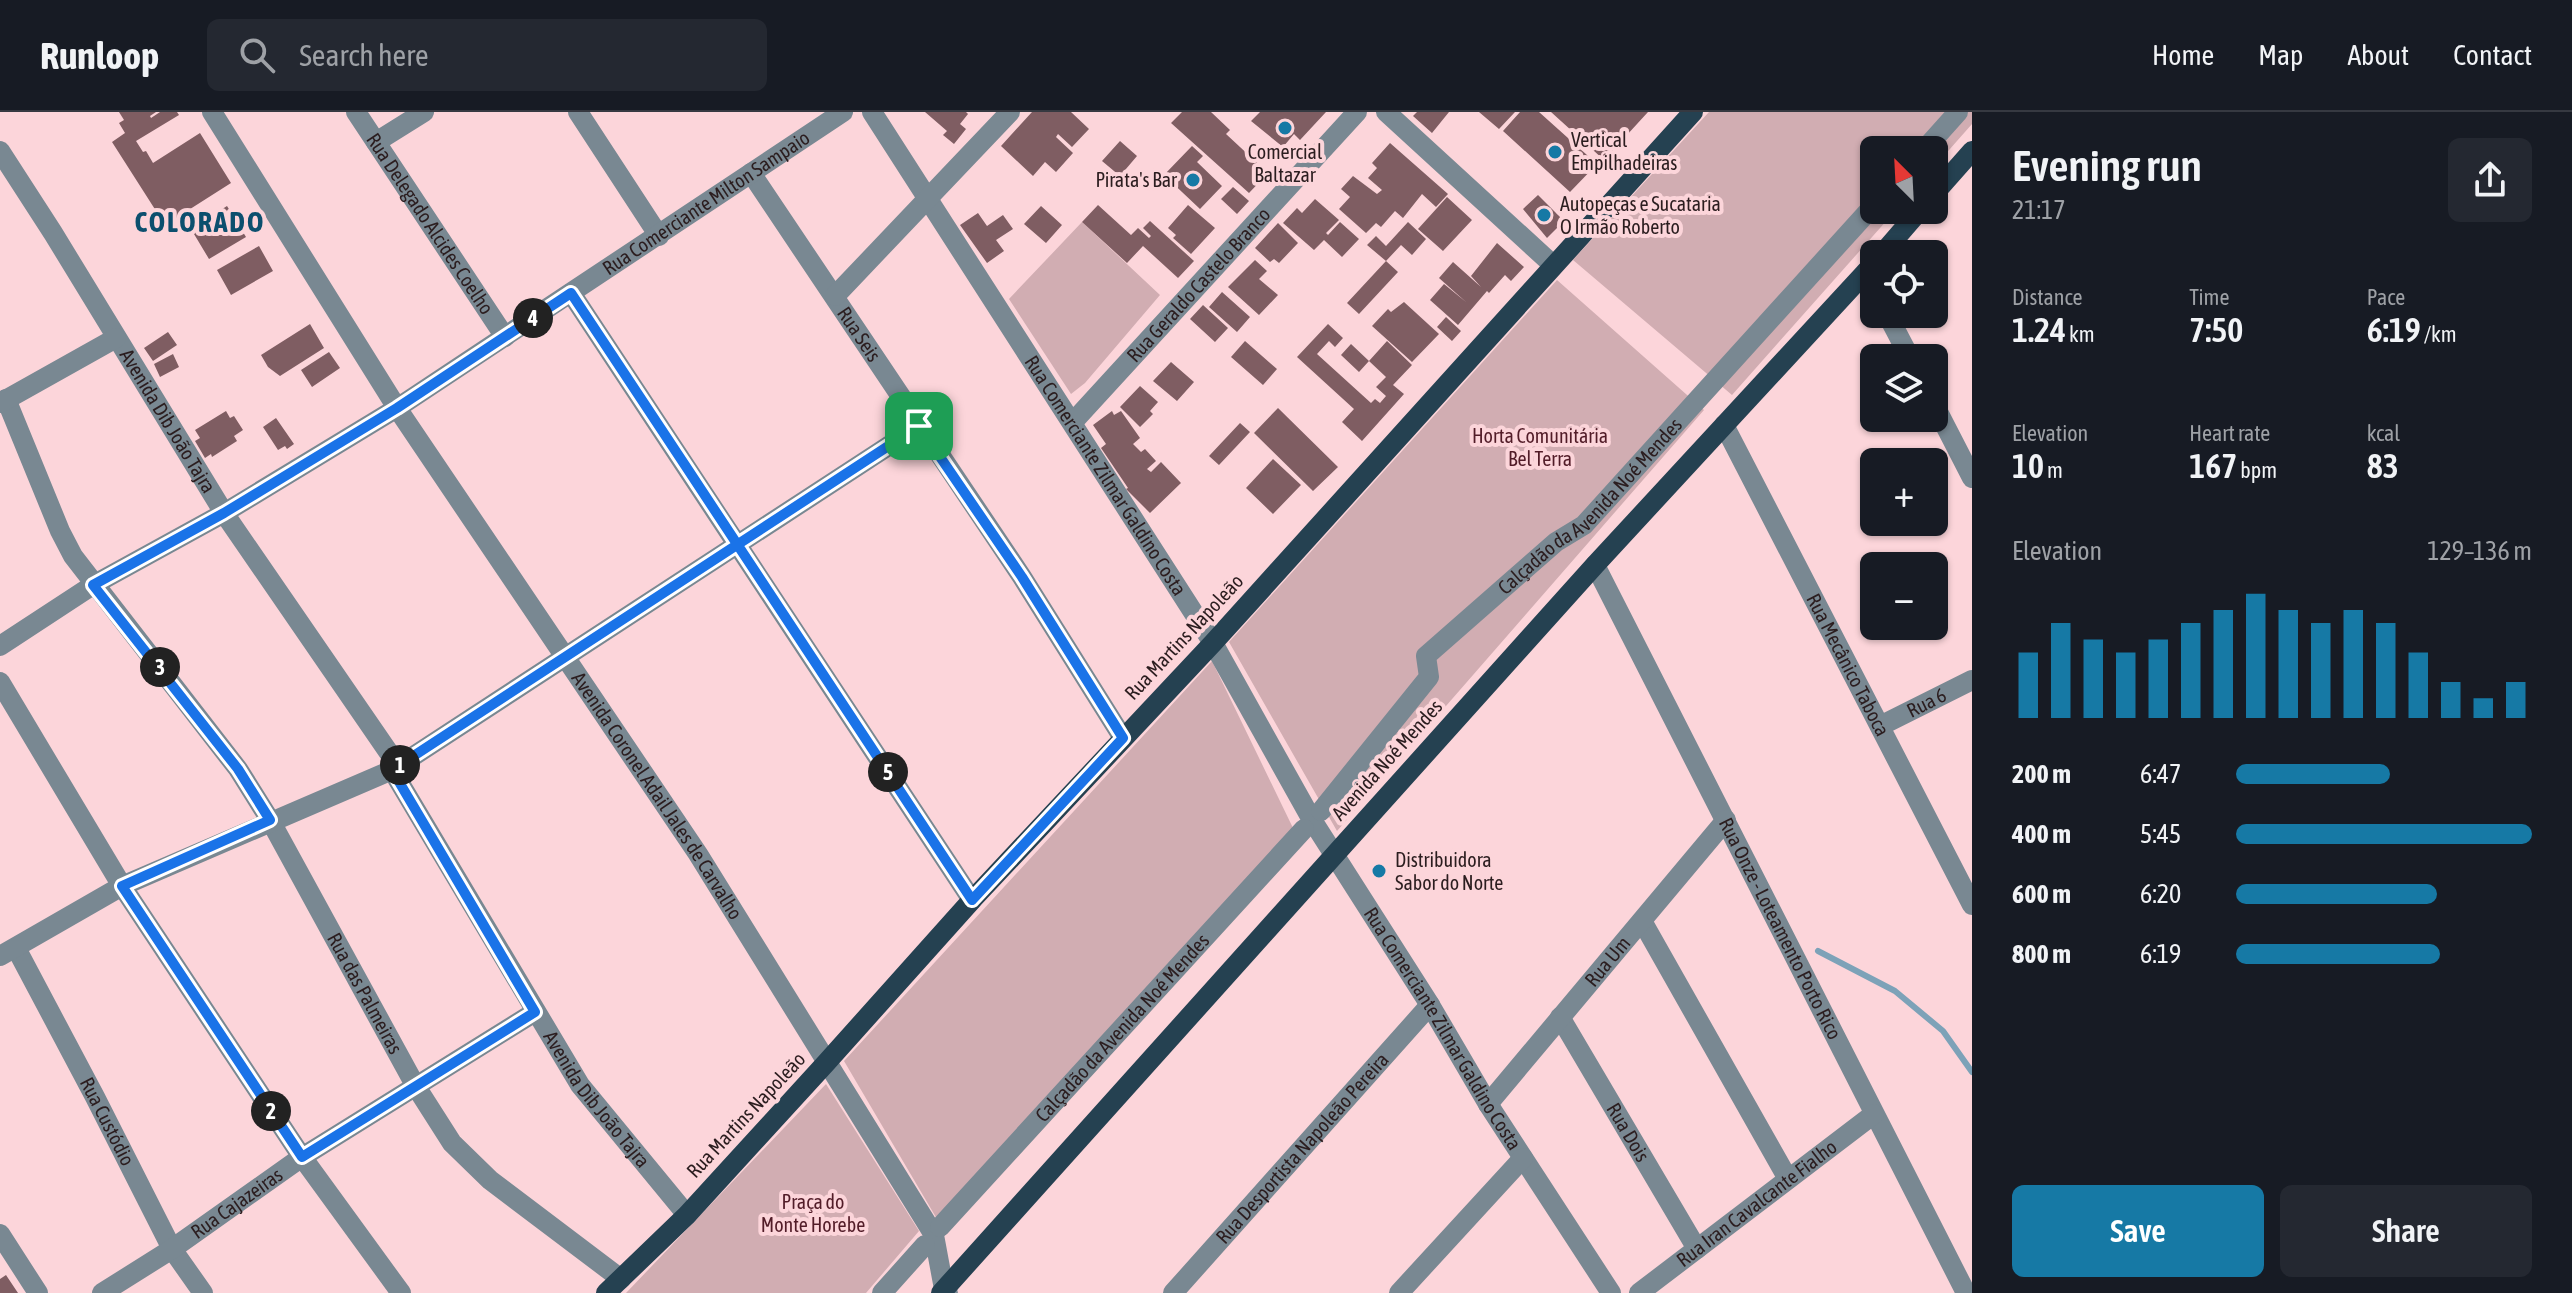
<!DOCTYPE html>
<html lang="en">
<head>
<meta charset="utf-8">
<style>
	:root { --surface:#171b24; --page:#242831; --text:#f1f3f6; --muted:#9ea1a6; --line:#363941; --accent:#1679a5 }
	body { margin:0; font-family:"Asap Condensed",sans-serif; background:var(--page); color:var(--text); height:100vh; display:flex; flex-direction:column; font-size:30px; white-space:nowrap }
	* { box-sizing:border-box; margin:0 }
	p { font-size:26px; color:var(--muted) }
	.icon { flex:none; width:44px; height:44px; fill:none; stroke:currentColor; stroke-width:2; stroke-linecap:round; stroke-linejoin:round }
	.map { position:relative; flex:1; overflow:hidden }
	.drawer { display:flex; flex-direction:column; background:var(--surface); width:600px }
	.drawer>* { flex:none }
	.needle { width:52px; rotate:336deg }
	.controls { position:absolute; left:1860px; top:24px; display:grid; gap:16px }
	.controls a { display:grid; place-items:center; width:88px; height:88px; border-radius:12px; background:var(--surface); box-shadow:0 2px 6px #0004; font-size:40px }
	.pin { position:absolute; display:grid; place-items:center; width:68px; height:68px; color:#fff; margin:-34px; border-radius:16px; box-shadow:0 4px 12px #0006 }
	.km { position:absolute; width:40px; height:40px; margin:-20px; border-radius:50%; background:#222; color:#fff; font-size:22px; line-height:40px; text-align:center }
	.round { display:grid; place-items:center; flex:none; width:84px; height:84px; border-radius:12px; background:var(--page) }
	.head { display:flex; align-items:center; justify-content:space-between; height:136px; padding:0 40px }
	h1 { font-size:44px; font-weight:600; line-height:60px }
	.metrics { display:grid; grid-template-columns:repeat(3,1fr); gap:12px; height:136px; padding:8px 40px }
	.metrics div { display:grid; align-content:center }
	.metrics b { font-size:34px; font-weight:600 }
	.metrics small { font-size:22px; font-weight:400 }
	.metrics p { font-size:22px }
	.chart { height:224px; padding:16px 40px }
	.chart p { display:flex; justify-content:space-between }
	.chart svg { width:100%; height:144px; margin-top:8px; stroke:var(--accent); stroke-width:6 }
	.action { display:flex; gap:16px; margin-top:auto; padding:16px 40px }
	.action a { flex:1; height:92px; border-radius:12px; background:var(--accent); color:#fff; font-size:32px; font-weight:600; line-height:92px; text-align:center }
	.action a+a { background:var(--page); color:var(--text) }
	ul { padding:0 40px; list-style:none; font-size:26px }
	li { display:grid; grid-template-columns:128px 96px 1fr; align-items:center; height:60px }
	li i { height:20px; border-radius:10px; background:var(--accent) }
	header { display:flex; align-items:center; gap:48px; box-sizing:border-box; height:112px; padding:0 40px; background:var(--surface); border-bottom:2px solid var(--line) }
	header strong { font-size:38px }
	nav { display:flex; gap:44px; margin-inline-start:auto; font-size:28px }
	.search { width:560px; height:72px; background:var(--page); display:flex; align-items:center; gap:20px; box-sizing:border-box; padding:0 28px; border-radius:12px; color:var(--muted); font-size:30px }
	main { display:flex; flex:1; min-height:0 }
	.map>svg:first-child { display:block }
</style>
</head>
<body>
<header>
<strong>Runloop</strong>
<div class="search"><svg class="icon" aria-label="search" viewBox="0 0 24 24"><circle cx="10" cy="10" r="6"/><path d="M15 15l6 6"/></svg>Search here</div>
<nav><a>Home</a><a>Map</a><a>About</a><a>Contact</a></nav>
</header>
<main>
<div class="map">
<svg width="1972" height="1181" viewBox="0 0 1972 1181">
	<rect width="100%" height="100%" fill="#fcd5da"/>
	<path fill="#d1adb2" d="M1709,0H1972V12L1934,55V38H1874V98H1896L1732,283L1573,148Z
		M1082,110L1160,183L1085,271L1071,282L1009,187Z
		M1557,168L1704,298L1337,719L1229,530Z
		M1212,549L1293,716L937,1107L844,949Z
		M826,972L919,1119L866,1181H626Z"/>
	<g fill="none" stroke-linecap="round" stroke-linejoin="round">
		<path stroke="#7da2b8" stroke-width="6" d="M1818,839L1895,879L1943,919L1972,960"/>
	</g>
	<path fill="#7f5d62" d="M119,0H156L150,4L151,6L160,0H177L179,3L136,29L143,40L146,39L153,51L200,21L231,71L165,113L112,30L125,21L119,11L124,8Z
		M925,0H966L968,2L960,12L966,17L954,32L943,23L947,19Z
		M1032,0H1071L1089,17L1072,35L1058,22L1056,25L1073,41L1056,60L1045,50L1033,64L1001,34Z
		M1182,0H1211L1230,18L1226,22L1268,61L1249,81L1171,11Z
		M1260,0H1326L1300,28L1294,22L1283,35L1251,9Z
		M1417,0H1449L1432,21L1413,4Z
		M1479,0H1515L1499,17Z
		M1520,0H1539L1597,52L1570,80L1503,19Z
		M1551,0H1648L1604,48Z
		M1120,29L1137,44L1120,64L1102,49Z
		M1390,31L1448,82L1436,95L1422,82L1403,106L1395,99L1381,115L1376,111L1366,121L1339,97L1350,85L1341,77L1353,64L1377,82L1382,78L1368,66L1377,56L1372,51Z
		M1192,34L1203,44L1197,50L1222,74L1200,97L1164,63Z
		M1233,75L1249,89L1237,102L1221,87Z
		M1538,83L1564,109L1547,126L1523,97Z
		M1447,85L1472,108L1443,139L1418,117Z
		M1315,87L1339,108L1326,121L1328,123L1340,110L1359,127L1342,145L1324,128L1314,138L1283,111L1297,96L1302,101Z
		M1098,93L1131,123L1138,116L1149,126L1151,124L1143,116L1150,109L1194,149L1178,166L1143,134L1127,151L1082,110Z
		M1188,93L1215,116L1191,142L1173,126L1176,123L1168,116Z
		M227,94L246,125L209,147L191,117Z
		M1041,94L1062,113L1046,131L1024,112Z
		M978,101L987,114L1003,103L1013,117L996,128L1004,139L987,151L960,113Z
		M1408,110L1426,127L1412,143L1401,133L1386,149L1367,133L1376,124L1386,134Z
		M1278,111L1298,131L1279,151L1274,147L1270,150L1255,136Z
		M1497,131L1524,155L1511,169L1505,163L1489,181L1487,179L1458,213L1430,188L1444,172L1466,190L1439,166L1453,150L1481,175L1471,164Z
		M259,134L273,159L231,183L217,158Z
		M1255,148L1267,159L1259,167L1278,183L1259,203L1228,175Z
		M1386,149L1398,160L1359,202L1347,191Z
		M1222,180L1250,205L1237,220L1209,195Z
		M1404,190L1439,222L1412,250L1372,214L1388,197L1391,200Z
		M1203,193L1228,216L1215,230L1190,207Z
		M1446,205L1461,219L1452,229L1437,215Z
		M310,212L324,236L280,264L268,255L261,243Z
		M1328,212L1343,226L1335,235L1329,229L1317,242L1371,291L1375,287L1380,291L1386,284L1376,275L1386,265L1369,249L1387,229L1412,253L1393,273L1404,282L1362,329L1342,310L1354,297L1297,245Z
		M168,220L177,233L153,249L144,236Z
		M1245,229L1277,257L1263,273L1231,245Z
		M1351,232L1369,249L1359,260L1341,243Z
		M329,240L340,256L312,275L301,258Z
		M173,242L179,255L160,265L154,252Z
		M1171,250L1194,270L1177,289L1153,269Z
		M1140,274L1158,290L1150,299L1153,302L1140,315L1120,295Z
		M1278,296L1338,355L1313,379L1254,321Z
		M226,299L230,306L234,304L243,318L234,324L237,329L212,345L211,342L205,346L195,329L200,326L195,318Z
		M1112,299L1114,303L1121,299L1140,326L1133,332L1141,340L1145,337L1156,349L1147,357L1151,360L1161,350L1181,371L1150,401L1126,377L1128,376L1101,336L1106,332L1093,313Z
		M276,306L294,332L287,337L285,334L278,338L263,315Z
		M1240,311L1250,320L1219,353L1209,344Z
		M1273,347L1301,373L1273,402L1246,376Z
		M6,1163L18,1181H0V1167Z"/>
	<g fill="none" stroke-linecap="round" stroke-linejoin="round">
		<g stroke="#798892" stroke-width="20">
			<path id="s1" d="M212,0L397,296L698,742L934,1123L944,1177L948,1181"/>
			<path id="s2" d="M356,0L505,225"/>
			<path d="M578,0L659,124"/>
			<path id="s3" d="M872,0L1213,531L1312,708L1430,893L1488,992L1611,1181"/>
			<path d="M1386,0L1553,153"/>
			<path d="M376,30L424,0"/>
			<path d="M1924,38L1958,0"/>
			<path id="s4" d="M0,39L53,121L224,401L398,654"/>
			<path id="s5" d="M751,61L1022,465L1123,626"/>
			<path d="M1866,160L1874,176"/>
			<path d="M571,181L972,788"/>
			<path d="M835,184L1010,0"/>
			<path d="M1887,202L1910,246"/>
			<path id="s6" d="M6,287L60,419L73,444L238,657L270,708L415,973L452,1031L490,1068L621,1167"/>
			<path d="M0,291L116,226"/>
			<path d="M1934,292L1972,366"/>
			<path id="s7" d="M1073,310L1357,0"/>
			<path id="s8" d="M1724,313L1972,793"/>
			<path id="s9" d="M1595,453L1966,1181"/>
			<path id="s10" d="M0,534L93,473L224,401L397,296L843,0"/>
			<path d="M0,570L122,774L302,1045L401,1181"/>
			<path id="s11" d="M1880,614L1972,568"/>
			<path id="s12" d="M392,658L580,973L687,1103"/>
			<path id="s13" d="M1321,699L1429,565L1426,544L1556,430L1584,413L1874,93"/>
			<path d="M1642,809L1788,1067"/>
			<path id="s14" d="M16,836L95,985L172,1137L203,1181"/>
			<path d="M0,844L122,774L392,658L919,314"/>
			<path id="s15" d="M1560,905L1697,1137"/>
			<path id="s16" d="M1488,992L1726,708"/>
			<path id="s17" d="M940,1115L1304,717"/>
			<path d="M0,1122L38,1181"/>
			<path id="s18" d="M102,1181L172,1137L302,1045L535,900"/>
			<path d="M882,1181L925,1133"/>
			<path id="s19" d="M1173,1181L1430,893"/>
			<path d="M1399,1181L1523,1046"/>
			<path id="s20" d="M1639,1181L1874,1002"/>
		</g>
		<path stroke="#254151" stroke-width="20" d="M1934,82L1972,39
			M1882,142L1920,98
			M606,1181L687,1103L826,951L972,788L1213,531L1693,0
			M941,1181L1595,453L1874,151"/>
	</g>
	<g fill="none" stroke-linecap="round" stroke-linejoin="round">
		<g stroke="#fff" stroke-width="16">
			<path id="route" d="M919,314C743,429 567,543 392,658L535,900L302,1045L122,774L270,708L238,657L93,473L224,401L397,296L571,181C705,383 838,585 972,788L1123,626L1022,465L919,314"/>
		</g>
		<use href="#route" stroke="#1a73e8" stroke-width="10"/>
	</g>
	<g fill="#1679a5" stroke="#fcd5da" stroke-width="3">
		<circle cx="1285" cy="16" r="8"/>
		<circle cx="1555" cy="40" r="8"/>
		<circle cx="1193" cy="68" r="8"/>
		<circle cx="1544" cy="103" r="8"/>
		<circle cx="1379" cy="759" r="8"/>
	</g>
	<g text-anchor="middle" stroke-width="8" stroke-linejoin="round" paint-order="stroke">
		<g font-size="20" fill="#2b1d1f" stroke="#fcd5da" text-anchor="start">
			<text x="1571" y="35">Vertical<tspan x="1571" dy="23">Empilhadeiras</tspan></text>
			<text x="1285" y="47" text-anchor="middle">Comercial<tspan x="1285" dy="23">Baltazar</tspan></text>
			<text x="1177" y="75" text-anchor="end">Pirata's Bar</text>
			<text x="1560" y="99">Autopeças e Sucataria<tspan x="1560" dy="23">O Irmão Roberto</tspan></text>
			<text x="1395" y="755">Distribuidora<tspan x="1395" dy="23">Sabor do Norte</tspan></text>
		</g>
		<g font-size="20" fill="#2b1d1f" stroke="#fcd5da">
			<text dy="7" stroke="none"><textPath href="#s10" startOffset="834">Rua Comerciante Milton Sampaio</textPath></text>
			<text dy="7" stroke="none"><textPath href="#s2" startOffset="134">Rua Delegado Alcides Coelho</textPath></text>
			<text dy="7" stroke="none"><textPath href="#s7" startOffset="186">Rua Geraldo Castelo Branco</textPath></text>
			<text dy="7" stroke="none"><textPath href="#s5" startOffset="194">Rua Seis</textPath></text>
			<text dy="7" stroke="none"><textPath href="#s4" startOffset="318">Avenida Dib João Tajra</textPath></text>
			<text dy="7" stroke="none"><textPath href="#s3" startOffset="432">Rua Comerciante Zilmar Galdino Costa</textPath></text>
			<text dy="7" stroke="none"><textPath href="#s13" startOffset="416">Calçadão da Avenida Noé Mendes</textPath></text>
			<text transform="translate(1184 525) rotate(-47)" y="7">Rua Martins Napoleão</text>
			<text dy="7" stroke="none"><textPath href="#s8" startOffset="270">Rua Mecânico Taboca</textPath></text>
			<text dy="7" stroke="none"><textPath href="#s11" startOffset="52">Rua 6</textPath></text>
			<text transform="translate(1387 648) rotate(-48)" y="7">Avenida Noé Mendes</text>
			<text dy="7" stroke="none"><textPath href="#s1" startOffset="816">Avenida Coronel Adail Jales de Carvalho</textPath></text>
			<text dy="7" stroke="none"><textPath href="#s9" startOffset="408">Rua Onze - Loteamento Porto Rico</textPath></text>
			<text dy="7" stroke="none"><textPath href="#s16" startOffset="186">Rua Um</textPath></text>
			<text dy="7" stroke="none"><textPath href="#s6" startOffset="698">Rua das Palmeiras</textPath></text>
			<text dy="7" stroke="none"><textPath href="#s17" startOffset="270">Calçadão da Avenida Noé Mendes</textPath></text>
			<text dy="7" stroke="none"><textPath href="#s3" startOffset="1080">Rua Comerciante Zilmar Galdino Costa</textPath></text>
			<text dy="7" stroke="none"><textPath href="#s12" startOffset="388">Avenida Dib João Tajra</textPath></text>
			<text transform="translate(746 1003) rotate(-47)" y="7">Rua Martins Napoleão</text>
			<text dy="7" stroke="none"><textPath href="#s14" startOffset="196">Rua Custódio</textPath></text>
			<text dy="7" stroke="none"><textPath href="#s15" startOffset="134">Rua Dois</textPath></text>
			<text dy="7" stroke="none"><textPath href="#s19" startOffset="194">Rua Desportista Napoleão Pereira</textPath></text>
			<text dy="7" stroke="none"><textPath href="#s18" startOffset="162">Rua Cajazeiras</textPath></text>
			<text dy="7" stroke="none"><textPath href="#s20" startOffset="148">Rua Iran Cavalcante Fialho</textPath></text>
		</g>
		<g font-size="20" fill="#521c28" stroke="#fcd5da">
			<text x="1540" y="331">Horta Comunitária<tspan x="1540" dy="23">Bel Terra</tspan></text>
			<text x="813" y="1097">Praça do<tspan x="813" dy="23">Monte Horebe</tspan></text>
		</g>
		<g font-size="28" font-weight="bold" letter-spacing="2" fill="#0c4f6e" stroke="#fcd5da">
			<text x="200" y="120">COLORADO</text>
		</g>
	</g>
</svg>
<div class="controls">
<a><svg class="needle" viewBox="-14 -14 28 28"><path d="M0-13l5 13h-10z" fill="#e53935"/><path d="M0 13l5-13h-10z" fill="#9ea1a6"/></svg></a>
<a><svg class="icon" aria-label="locate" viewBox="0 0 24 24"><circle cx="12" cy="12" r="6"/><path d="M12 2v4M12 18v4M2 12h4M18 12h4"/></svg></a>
<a><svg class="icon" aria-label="layers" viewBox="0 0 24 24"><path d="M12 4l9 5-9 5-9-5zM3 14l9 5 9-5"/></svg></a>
<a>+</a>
<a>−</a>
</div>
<div class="pin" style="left:919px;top:314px;background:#1e9e55"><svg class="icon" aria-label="arrive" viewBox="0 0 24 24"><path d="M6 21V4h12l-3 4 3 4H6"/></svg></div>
<b class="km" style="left:400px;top:653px">1</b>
<b class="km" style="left:271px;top:999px">2</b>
<b class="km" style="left:160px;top:555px">3</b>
<b class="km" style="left:533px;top:206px">4</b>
<b class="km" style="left:888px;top:660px">5</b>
</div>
<section class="drawer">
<div class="head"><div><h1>Evening run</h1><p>21:17</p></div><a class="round"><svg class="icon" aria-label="share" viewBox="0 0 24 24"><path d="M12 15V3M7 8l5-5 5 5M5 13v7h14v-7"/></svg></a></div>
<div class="metrics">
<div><p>Distance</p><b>1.24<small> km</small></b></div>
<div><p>Time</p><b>7:50</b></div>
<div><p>Pace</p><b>6:19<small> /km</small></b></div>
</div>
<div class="metrics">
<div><p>Elevation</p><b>10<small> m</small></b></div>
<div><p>Heart rate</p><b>167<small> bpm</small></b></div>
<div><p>kcal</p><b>83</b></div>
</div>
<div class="chart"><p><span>Elevation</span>129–136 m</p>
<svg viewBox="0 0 160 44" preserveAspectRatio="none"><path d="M5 44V24M15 44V15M25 44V20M35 44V24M45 44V20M55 44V15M65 44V11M75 44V6M85 44V11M95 44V15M105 44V11M115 44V15M125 44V24M135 44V33M145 44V38M155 44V33"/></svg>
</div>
<ul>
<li><b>200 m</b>6:47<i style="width:52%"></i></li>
<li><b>400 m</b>5:45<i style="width:100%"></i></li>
<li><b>600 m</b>6:20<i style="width:68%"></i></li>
<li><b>800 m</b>6:19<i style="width:69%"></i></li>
</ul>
<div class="action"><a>Save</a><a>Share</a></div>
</section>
</main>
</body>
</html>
